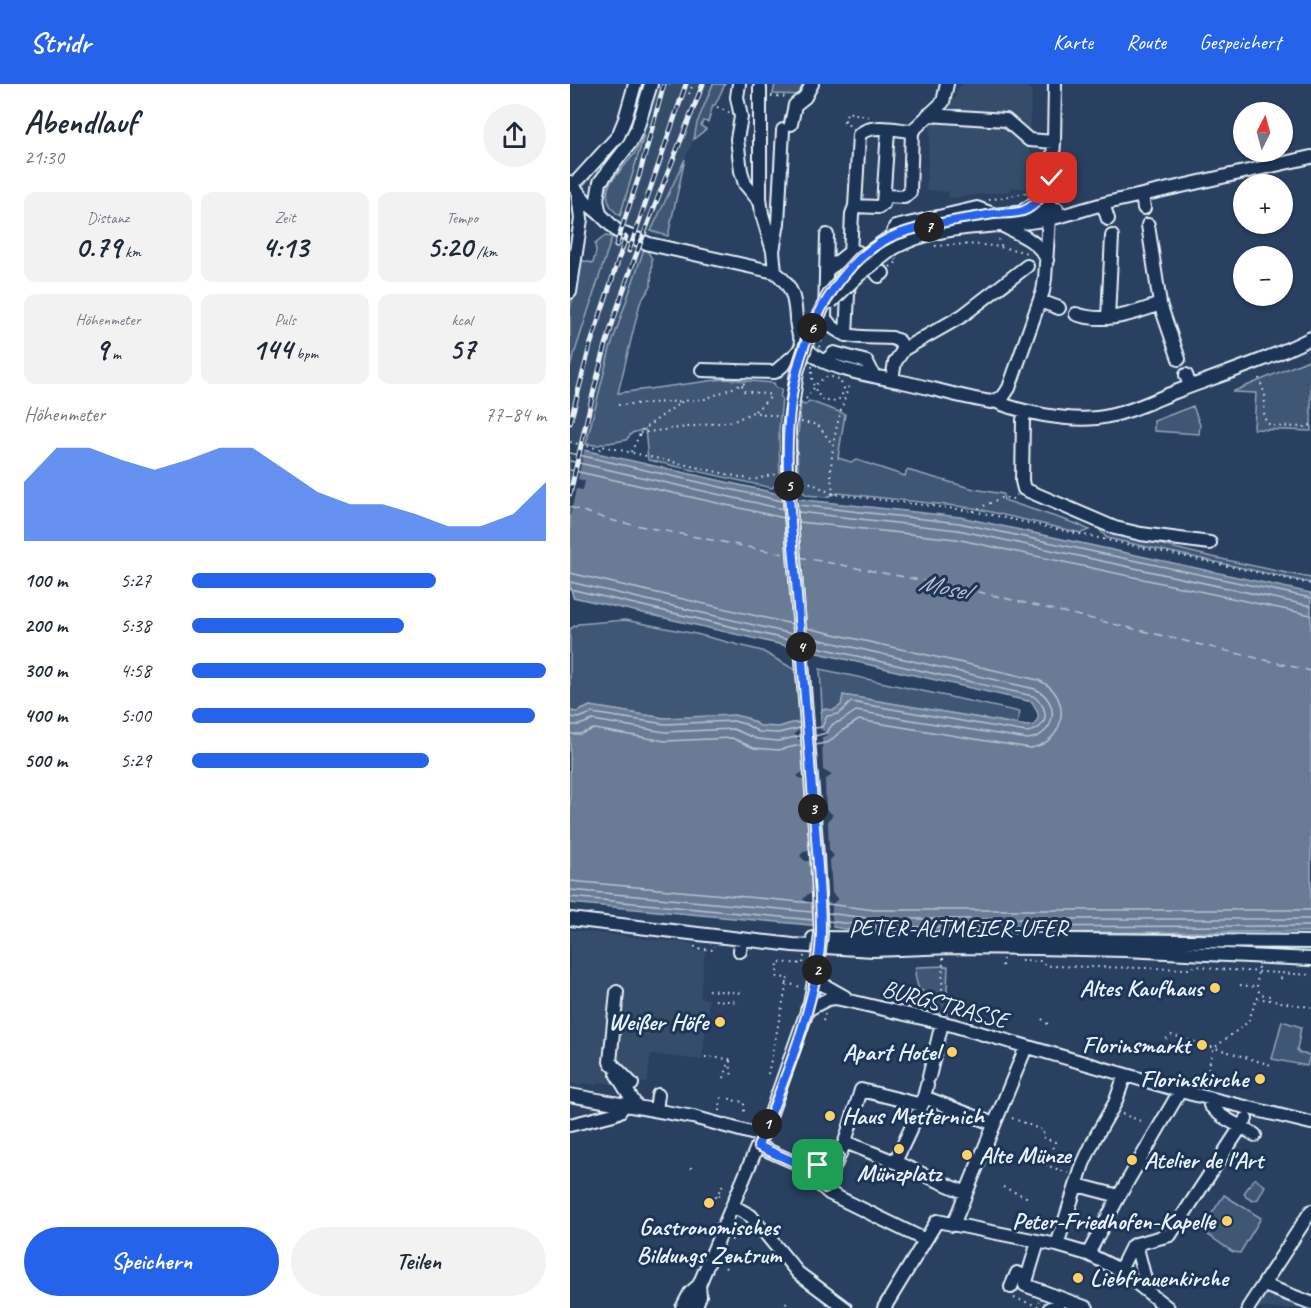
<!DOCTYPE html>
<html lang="de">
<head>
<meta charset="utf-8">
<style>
	:root { --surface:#fff; --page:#f2f2f3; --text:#1f2937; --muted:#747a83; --accent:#2563eb }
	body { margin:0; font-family:Caveat,sans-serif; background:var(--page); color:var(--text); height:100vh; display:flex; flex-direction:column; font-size:22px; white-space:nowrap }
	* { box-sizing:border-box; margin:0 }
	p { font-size:20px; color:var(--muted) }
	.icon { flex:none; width:33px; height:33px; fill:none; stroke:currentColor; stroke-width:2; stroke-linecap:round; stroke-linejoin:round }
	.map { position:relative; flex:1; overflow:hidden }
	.drawer { display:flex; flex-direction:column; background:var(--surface); width:570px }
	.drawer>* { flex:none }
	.needle { width:39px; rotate:6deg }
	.buttons { position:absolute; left:663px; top:18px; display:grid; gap:12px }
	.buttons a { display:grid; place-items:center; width:60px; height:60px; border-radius:50%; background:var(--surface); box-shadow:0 2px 4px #0004; font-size:30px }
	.pin { position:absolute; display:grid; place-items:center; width:51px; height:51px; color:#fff; margin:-26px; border-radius:12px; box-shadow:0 3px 9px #0006 }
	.km { position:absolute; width:30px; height:30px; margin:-15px; border-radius:50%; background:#222; color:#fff; font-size:16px; line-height:30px; text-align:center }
	.round { display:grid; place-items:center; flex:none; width:63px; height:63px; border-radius:32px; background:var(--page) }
	.head { display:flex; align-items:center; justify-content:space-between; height:102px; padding:0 24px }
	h1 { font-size:33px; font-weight:700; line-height:45px }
	.metrics { display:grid; grid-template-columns:repeat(3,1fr); gap:9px; height:102px; padding:6px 24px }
	.metrics div { display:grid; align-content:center; border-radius:12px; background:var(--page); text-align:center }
	.metrics b { font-size:30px; font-weight:700 }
	.metrics small { font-size:16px; font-weight:400 }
	.metrics p { font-size:16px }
	.chart { height:168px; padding:12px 24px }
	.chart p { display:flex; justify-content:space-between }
	.chart svg { width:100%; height:108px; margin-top:6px; fill:var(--accent); opacity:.7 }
	.action { display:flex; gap:12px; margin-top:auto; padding:12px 24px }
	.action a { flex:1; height:69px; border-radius:36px; background:var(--accent); color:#fff; font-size:24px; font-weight:700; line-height:69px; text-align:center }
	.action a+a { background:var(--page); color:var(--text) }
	ul { padding:0 24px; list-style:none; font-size:20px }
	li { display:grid; grid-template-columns:96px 72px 1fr; align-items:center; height:45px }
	li i { height:15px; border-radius:8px; background:var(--accent) }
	header { display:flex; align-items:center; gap:36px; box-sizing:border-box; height:84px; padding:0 30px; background:var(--accent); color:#fff }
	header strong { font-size:28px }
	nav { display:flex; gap:33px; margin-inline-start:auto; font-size:21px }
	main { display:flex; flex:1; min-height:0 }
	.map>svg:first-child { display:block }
</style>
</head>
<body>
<header>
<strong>Stridr</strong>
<nav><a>Karte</a><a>Route</a><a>Gespeichert</a></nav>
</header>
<main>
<section class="drawer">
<div class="head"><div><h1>Abendlauf</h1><p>21:30</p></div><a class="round"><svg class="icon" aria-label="share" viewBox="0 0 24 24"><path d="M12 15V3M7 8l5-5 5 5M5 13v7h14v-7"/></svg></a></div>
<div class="metrics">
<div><p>Distanz</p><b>0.79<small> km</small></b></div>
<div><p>Zeit</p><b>4:13</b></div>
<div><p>Tempo</p><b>5:20<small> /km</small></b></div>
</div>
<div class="metrics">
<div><p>Höhenmeter</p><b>9<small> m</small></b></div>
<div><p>Puls</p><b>144<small> bpm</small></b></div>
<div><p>kcal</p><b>57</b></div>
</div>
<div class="chart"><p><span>Höhenmeter</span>77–84 m</p>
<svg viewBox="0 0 160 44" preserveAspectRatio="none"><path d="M0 44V20L10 6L20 6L30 11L40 15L50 11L60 6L70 6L80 15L90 24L100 29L110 29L120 33L130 38L140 38L150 33L160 20V44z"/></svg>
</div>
<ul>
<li><b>100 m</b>5:27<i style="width:69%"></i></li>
<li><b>200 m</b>5:38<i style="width:60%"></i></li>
<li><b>300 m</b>4:58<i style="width:100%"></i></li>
<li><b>400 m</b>5:00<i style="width:97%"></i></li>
<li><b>500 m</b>5:29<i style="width:67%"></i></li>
</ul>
<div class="action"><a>Speichern</a><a>Teilen</a></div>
</section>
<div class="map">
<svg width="741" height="1224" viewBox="0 0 741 1224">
	<rect width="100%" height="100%" fill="#294061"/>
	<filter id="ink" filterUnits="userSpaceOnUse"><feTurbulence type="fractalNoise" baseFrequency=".0167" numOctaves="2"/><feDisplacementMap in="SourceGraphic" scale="12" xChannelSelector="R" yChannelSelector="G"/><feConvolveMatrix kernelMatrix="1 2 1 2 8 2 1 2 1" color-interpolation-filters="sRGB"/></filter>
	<g filter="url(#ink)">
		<path fill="#364d6b" d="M89,0H143L127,39L124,55L81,147L40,265L23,330L0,434V283L50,132Z
			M392,0H453L462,6L458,65L464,72L460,105L441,103L440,107L379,114V108L356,106L361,38L375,25L382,14H386L387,5Z
			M0,846L124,860V866L135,867L130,914L139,915L132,976L81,970L77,998L67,1000L48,1001L29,998L27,1001L12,999L10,1002L0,999Z
			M699,1211L730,1224H684L688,1217Z"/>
		<path fill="#415774" stroke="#94a4b6" stroke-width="1.5" d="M143,0H155L145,21H143L138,38L133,37L131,42L136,45L124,55L127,39Z
			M205,0H237L231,11L203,10Z
			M74,51L50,132C39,124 34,113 40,99L65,69Z
			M115,75L98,152L81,147Z
			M35,152L42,153L0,283V227L9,176L23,179L26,168L25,160Z
			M74,165L78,168L82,175L81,202L70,219L48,309L154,295L204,299L206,304L212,305L210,313L212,314L209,345L210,401L206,400L202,404L78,376L75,345L62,349L56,356L27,361L16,360L40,265Z
			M741,275V347L684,345L686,309L662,308Z
			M239,317L275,330L268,374L281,378L287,376L335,392L337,386L404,405L433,410L434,416L507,440L519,446L511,449L404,424L268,409L256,413L237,411L229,405L227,361L231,319L235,321Z
			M623,322L630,341L629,350L584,347V337Z
			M501,431C578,462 660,477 741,494V499L537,454L528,444Z
			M55,536L126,550L192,567L227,587L231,638L222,639L209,643L190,642L177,634H94L20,622L7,628L0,627V545L8,540Z
			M250,585L450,628L447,640L273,611L272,621L264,626L252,625Z
			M378,882L377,906L380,930L354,927L350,910L353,907L349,906C347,898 343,890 347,883Z
			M712,937L731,943L727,966L729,969L740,971L737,982L702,975Z
			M684,1095H686L695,1102L688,1115L683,1117L676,1113L674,1109Z
			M654,1111L691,1134L670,1169L663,1168L631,1146Z"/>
		<path fill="#6b7c95" stroke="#9dabbd" stroke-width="1.5" d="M0,363L236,416L390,433L741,509V848L303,849L262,843L0,819V627L7,628L20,622L94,634L164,631L177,634L190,642L209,643L222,639H249L252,625L264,626L271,621L273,611L457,642L464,641C472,631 467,628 462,618L3,513L0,501Z"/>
		<path fill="#294061" d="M0,360L15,363L8,395L15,397L13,406L6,405L0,434Z
			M203,405L235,413L232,415H228L240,571L223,567L211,411L205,409Z
			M250,622V645L258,650L252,654L253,686L262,691L255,696L256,725L263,731L258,736L259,766L264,772L260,776L262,809L268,815L262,820V843L267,847L239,845L243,842L242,820H238L233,815L238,810H242L239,777H235L230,772L234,767H239L236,736H233L228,731L236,726L234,697L227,692L234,687L232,655H228L224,650L230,645L229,635L247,636Z"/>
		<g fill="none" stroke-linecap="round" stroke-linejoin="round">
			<path stroke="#b6c2d0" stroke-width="1.5" d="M0,369L212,417
				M0,377L213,425
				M0,386L214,434
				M228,421L389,439L741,514
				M228,428L388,446L741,522
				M229,438L386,455L741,531
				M0,489L222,540
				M0,498L222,550
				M0,505L223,557
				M237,544L468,596C502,609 498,659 460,664L289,636L270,648L259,658L246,661
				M238,553L465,605C491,617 487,651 458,655L286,627L271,637L263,640L256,649L245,652
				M238,561L463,612C481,624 479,646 456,648L281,618C270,628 274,630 257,632L252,643L245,644
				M0,633L9,634L22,629L95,640L163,637L175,640L189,648L208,649L230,644
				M0,641H9L23,636L95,648L163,645L187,655L208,657L230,652
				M0,650H10L24,645L95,657L162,654L184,664L208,666L231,661
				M0,797L242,819
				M0,806L242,828
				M0,813L243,836
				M257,820L305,826H741
				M257,829L305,835H741
				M258,837L304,843L741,842"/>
			<path stroke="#b6c2d0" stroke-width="1.5" stroke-dasharray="8 6" stroke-linecap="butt" d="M0,423L44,437L219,471
				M229,473L392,504L741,587"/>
			<g stroke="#e8f1f8" stroke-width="16">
				<path id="minor" d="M81,0L67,45L60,59L30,98L27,116L30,130L47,147L79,160L205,188C237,213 217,238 235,262C242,272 253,278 265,282C283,289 304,292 323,296C356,302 388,313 421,318L433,313L439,304L473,207L475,195L484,58L485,0
					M169,0L167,13L171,33L167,55L171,87L175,100L190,118
					M190,4V114L192,130L203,167
					M358,31L436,36L459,56L484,58
					M221,40L225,21L235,13L242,0
					M9,95L48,52L55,35L65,0
					M0,98L18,120L30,130
					M572,111L574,124
					M315,112L334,113L340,108L342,47L373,18L377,0
					M533,120L538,135
					M285,122L308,123L313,120L318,46
					M454,126L470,115L480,97
					M385,137L424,131L487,125
					M431,141C449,150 469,157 477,176
					M578,141L590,220L609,275
					M257,151L255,234C270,258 296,252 322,254L329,257L334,265
					M322,153L325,143L407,124L423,130
					M316,156L360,143
					M324,164C373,138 426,145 479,135C501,130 523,122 545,117C610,102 676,88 741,73
					M256,187L280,168H288L309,192L313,189
					M205,188L203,167L208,139L213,46
					M0,208L11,135L8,108
					M470,217L489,224
					M506,230C534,240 563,230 590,220
					M538,234L542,152
					M276,251L282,130L285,122L289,51C300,39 327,46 342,47
					M254,278L264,269L297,278L304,292
					M132,286L205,288L227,269L233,260
					M616,291L620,302
					M322,295L325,278L334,265L392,232L457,182
					M424,317C453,329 495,337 527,334C554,331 580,318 605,308C650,291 698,276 741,254
					M455,327L453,336L452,397L454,405L545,444L571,450L640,459
					M0,835L223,861L303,866L382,863L467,864L555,866L741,875
					M243,854L741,858
					M170,867L171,855
					M245,896L275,913
					M47,908L40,978L62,1000
					M237,926L258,915L265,914L284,918L382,941L622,1010L741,1039
					M47,991L67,1023
					M359,993L372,939
					M357,1001L352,1021L325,1078L396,1109
					M0,1011L123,1033L192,1052
					M354,1013L424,1040
					M640,1021C652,1036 669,1040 685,1051
					M86,1026L88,1011
					M0,1041L44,1030L50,1027L54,1021
					M275,1058L325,1078
					M188,1062L224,1078L259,1109L355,1156
					M507,1101L549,1112
					M255,1104L275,1058L291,1006L352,1021
					M163,1122L181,1132L228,1189L275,1224
					M383,1141L456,963
					M468,1158L455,1201L517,1224
					M487,1161L513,1080L526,1052L545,1019L555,991
					M518,1170L549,1112L610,1007
					M550,1186L562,1162L566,1160
					M694,1201L741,1219
					M441,1203L447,1189L457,1193
					M578,1207L566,1160L600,1151L676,1035
					M112,1224L120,1209L129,1201L200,1032L240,919L248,876
					M125,1224L130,1212L129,1201
					M314,1224L367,1137L487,1161L518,1170L550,1186L598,1224
					M480,1224H488
					M678,1224L741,1127"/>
			</g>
			<path stroke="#e8f1f8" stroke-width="2" stroke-dasharray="1.5 4.5" stroke-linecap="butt" d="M99,1L100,0
				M119,10L123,0
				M201,12L217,13
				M147,23L160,29
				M273,37L281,43
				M275,37L277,28L300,33
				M493,112L499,113V117
				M419,116L455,109L456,110
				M428,155L432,163
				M365,162C397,159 426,160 457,169
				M320,183L328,177L326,175
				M249,263L254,251
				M242,282V297L246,307
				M689,294L695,311L694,333L697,339L703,342L734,343L741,341
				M172,301L174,307L203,311
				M48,321L112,317
				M185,327L203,311
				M231,338L248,341L263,361
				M70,349L164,337L183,328L211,333
				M0,358L30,365L32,362L183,396L209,389
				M61,368L72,346L113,317L135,315L175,299
				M229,393L263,410L403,427L741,500
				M263,410C263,404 261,398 261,392C261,360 269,329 280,299
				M403,427L433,413L442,415L447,411
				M125,862V864L143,866L144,862
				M373,874L372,908L377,928
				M451,876L471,877L475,881L481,882L618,885L627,882L646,885L741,891
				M432,882L433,875
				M688,883L687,903L690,910L700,912L699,916
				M711,895L712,889
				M216,899L231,903
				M670,901L687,903
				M138,906L171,909
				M145,916L169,918
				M472,935L481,943
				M253,937L255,930
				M596,955L602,951L701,981
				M135,973L160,975
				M160,977L162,994
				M198,990L218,894L207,893L208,878L233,880L234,872
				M154,994L160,975
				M633,1002L644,964L678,938L687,914L741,923
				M160,1014V1016L174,1018V1030
				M150,1027L151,1013
				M552,1030L571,1037
				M442,1034L474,1047L472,1053L485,1058L476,1081L500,1090
				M242,1079L248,1081L254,1078
				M121,1083V1088
				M433,1103L456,1113V1116
				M145,1112L148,1114L152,1107
				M146,1113L153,1100L155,1101
				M161,1156L168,1155
				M152,1178L157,1186
				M444,1214L468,1222L469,1217
				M212,1224L219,1215"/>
			<use href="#minor" stroke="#1d3557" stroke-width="12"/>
			<g stroke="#e8f1f8" stroke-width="5">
				<path id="rail" d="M46,162L69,92L94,0
					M59,167L116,0
					M0,339L20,262L56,153
					M0,410C14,348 27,286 47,225C72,149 104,75 133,0"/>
			</g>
			<use href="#rail" stroke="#1d3557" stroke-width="3" stroke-dasharray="9" stroke-linecap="butt"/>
			<g stroke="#e8f1f8" stroke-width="16" stroke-linecap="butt">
				<path id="minor-bridge" d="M261,218L289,191L324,164
					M248,876L251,850L247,772L219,407V345L227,288L241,246L259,211L278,187L289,175L316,156"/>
			</g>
			<path stroke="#e8f1f8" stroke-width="2" stroke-dasharray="1.5 4.5" stroke-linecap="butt" d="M236,315L248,298L258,292L269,295L274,304L271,314L263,318L252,316L246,307"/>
			<use href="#minor-bridge" stroke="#1d3557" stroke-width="12"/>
		</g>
	</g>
	<g fill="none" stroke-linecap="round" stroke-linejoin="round" filter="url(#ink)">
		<g stroke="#fff" stroke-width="12">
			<path id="route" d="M248,1081L269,1072L255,1104L224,1078L188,1062C213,999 249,916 251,849C251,810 247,769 244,730C238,648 231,567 225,485C219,416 210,343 230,275C243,231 276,175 319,154C347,141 393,135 424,130C433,129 444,130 453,127C467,122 476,107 482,94"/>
		</g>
		<use href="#route" stroke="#2563eb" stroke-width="8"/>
	</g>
	<g fill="#ffd166" stroke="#1d3557" stroke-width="2">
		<circle cx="645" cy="904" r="6"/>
		<circle cx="150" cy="938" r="6"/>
		<circle cx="632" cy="961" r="6"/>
		<circle cx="382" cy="968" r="6"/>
		<circle cx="690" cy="995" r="6"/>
		<circle cx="260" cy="1032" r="6"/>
		<circle cx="329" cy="1065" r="6"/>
		<circle cx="397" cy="1071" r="6"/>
		<circle cx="562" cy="1076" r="6"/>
		<circle cx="139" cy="1119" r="6"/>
		<circle cx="657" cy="1137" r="6"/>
		<circle cx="508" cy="1194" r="6"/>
	</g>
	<g text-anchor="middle" stroke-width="6" stroke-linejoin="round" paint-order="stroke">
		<g font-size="24" fill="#e8f1f8" stroke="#1d3557">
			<text x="388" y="852">PETER-ALTMEIER-UFER</text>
			<text transform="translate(375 920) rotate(15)" y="8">BURGSTRASSE</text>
		</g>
		<g font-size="24" font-weight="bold" fill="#e8f1f8" stroke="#1d3557" text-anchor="end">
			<text x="633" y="912">Altes Kaufhaus</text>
			<text x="138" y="946">Weißer Höfe</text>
			<text x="620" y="969">Florinsmarkt</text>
			<text x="370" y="976">Apart Hotel</text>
			<text x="678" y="1003">Florinskirche</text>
			<text x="272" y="1040" text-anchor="start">Haus Metternich</text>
			<text x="409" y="1079" text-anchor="start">Alte Münze</text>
			<text x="574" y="1084" text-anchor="start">Atelier de l'Art</text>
			<text x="329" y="1097" text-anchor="middle">Münzplatz</text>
			<text x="645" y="1145">Peter-Friedhofen-Kapelle</text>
			<text x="139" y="1151" text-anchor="middle">Gastronomisches<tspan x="139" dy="28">Bildungs Zentrum</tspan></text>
			<text x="520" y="1202" text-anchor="start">Liebfrauenkirche</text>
		</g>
		<g font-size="26" font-style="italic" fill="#b6c2d0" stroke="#1d3557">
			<text transform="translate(374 502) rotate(12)" y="9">Mosel</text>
		</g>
	</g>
</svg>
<div class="buttons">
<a><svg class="needle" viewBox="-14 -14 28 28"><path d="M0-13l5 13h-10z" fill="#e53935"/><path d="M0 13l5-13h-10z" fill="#747a83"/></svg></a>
<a>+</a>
<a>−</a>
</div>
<div class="pin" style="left:248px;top:1081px;background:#1e9e55"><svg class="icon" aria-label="arrive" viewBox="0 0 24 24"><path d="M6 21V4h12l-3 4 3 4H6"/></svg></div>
<div class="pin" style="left:482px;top:94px;background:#d93025"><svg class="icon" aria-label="check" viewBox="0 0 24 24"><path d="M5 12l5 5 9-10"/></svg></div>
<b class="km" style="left:197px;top:1040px">1</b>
<b class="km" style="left:247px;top:886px">2</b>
<b class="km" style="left:243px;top:725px">3</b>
<b class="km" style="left:231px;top:563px">4</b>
<b class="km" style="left:219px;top:402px">5</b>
<b class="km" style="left:242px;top:244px">6</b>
<b class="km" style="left:359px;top:143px">7</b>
</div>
</main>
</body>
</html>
